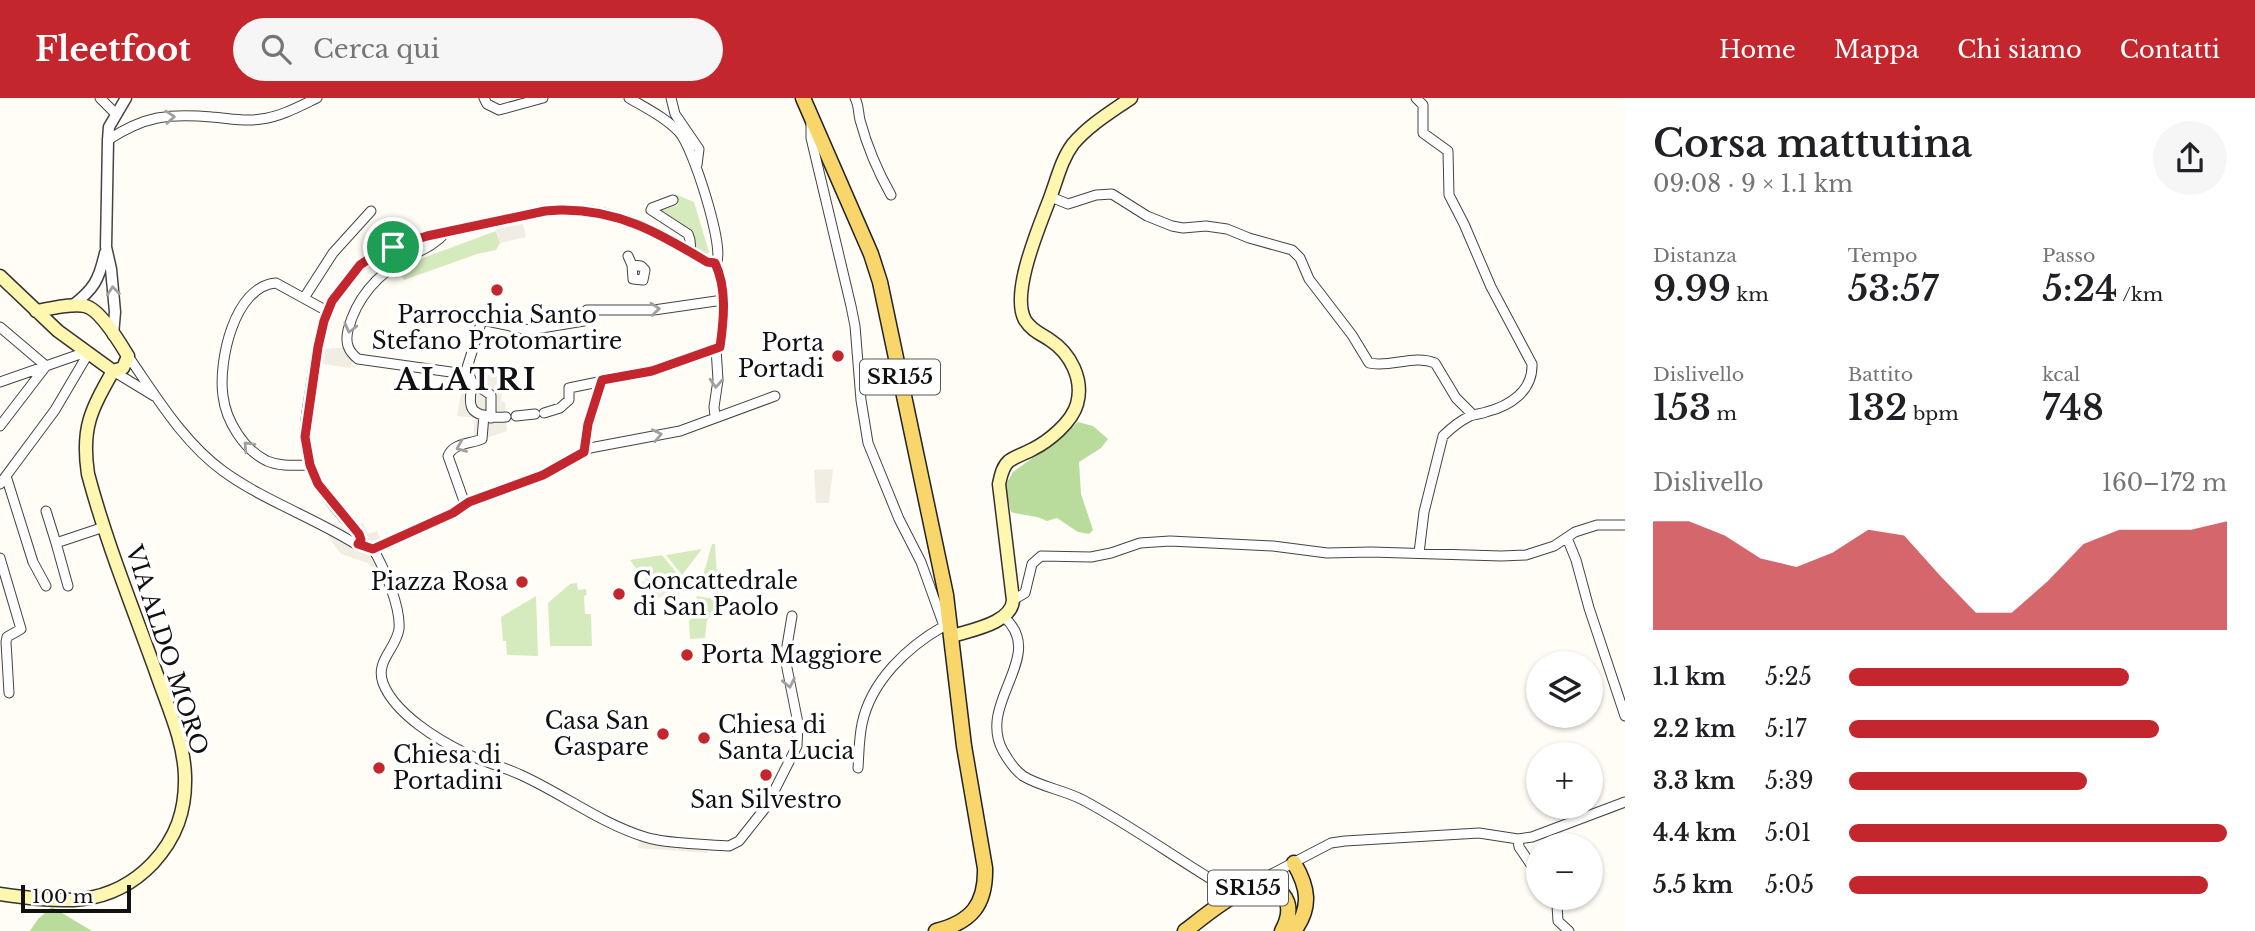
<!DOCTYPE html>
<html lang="it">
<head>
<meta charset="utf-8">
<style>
	:root { --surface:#fff; --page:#f6f6f6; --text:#202124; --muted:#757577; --accent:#c4262e }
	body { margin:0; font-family:"Libre Baskerville",serif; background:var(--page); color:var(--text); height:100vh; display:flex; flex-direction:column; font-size:26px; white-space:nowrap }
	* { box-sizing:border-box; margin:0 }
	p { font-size:23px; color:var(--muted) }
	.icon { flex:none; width:38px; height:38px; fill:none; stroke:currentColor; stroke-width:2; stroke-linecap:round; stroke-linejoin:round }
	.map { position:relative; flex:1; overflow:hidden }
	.sheet { display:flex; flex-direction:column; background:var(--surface); width:630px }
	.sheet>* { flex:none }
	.buttons { position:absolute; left:1526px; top:553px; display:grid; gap:14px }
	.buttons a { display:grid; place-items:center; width:77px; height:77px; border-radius:50%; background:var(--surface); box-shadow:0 2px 5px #0004; font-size:35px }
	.scale { position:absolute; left:21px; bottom:18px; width:110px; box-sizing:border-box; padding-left:7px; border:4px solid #111; border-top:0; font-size:19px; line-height:24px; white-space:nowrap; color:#111; -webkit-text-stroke:5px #fff; paint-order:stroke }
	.pin { position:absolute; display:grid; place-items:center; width:60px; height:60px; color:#fff; margin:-30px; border:4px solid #fff; border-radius:50%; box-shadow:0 2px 7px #0007 }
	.round { display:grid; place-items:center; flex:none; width:74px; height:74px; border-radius:37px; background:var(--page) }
	.summary { display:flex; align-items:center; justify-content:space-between; height:119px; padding:0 28px }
	h1 { font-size:38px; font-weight:600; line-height:52px }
	.stats { display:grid; grid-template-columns:repeat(3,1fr); gap:10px; height:119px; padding:7px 28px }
	.stats div { display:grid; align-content:center }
	.stats b { font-size:35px; font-weight:600 }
	.stats small { font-size:19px; font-weight:400 }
	.stats p { font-size:19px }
	.chart { height:196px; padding:14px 28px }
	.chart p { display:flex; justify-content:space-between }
	.chart svg { width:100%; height:126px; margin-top:7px; fill:var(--accent); opacity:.7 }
	ul { padding:0 28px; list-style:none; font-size:23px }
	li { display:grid; grid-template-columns:112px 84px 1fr; align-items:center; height:52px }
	li i { height:18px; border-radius:9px; background:var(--accent) }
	header { display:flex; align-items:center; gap:42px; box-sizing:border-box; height:98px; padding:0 35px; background:var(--accent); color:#fff }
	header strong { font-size:33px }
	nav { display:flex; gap:38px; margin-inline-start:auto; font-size:24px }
	.search { width:490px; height:63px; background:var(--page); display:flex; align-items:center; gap:18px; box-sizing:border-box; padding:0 24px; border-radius:38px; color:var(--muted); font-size:26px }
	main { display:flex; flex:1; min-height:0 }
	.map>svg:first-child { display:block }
</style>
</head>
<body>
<header>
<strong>Fleetfoot</strong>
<div class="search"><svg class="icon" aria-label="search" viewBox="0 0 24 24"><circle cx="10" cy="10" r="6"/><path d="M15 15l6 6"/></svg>Cerca qui</div>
<nav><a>Home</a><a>Mappa</a><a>Chi siamo</a><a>Contatti</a></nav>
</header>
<main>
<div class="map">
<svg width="1625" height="833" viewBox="0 0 1625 833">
	<rect width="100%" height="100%" fill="#fffdf5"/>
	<path fill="#d5ebbd" d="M675,96L694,104L709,154L705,158L695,154L685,137L650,116L678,107Z
		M496,133L500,145L496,152L477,156L404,182L400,176L423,160Z
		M712,446H715L718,495L701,485Z
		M702,451L682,477L666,457Z
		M662,457L680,479L646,483L645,477L640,476L630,462Z
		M577,485L578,492L586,491L587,496L584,498L585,516H591L592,548H550L548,505L570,486Z
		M536,498L538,558L507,557L506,543H503L501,519Z
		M697,498L714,501L713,516L707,522L705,540L690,541L689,523L692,519Z"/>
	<path fill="#b9dc9c" d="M1078,324L1093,328L1108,341L1101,350L1079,364L1081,396L1093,432L1089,436L1078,434L1057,420L1047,423C1035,417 1024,418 1011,414L1005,388L1013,374L1059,341Z
		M52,809L92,833H30L38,821Z"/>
	<path fill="#f1ede2" d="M523,126L526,139L500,145L496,131Z
		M348,249L355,259L350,270L323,266L325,251Z
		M465,272L504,280L501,303L505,304L507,333L487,340L473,342L475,320L457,318Z
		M833,371L829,405H816L814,372Z
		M334,425L348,433L356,427L363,425L368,436L377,433L384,450L380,452L384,471L376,474L368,465L341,456L328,438Z
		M676,480L683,486L679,496L644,502L641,484Z
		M641,734L654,738L711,743L707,755L638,750Z"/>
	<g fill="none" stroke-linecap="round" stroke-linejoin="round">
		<g stroke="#444" stroke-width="11">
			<path id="minor" d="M100,0L116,16
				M484,0L487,6L499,12L543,0
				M671,0L675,16L699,51L697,67
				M855,0C859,7 858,14 860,22C867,48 878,74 891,97
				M1416,0L1423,7V35L1448,53L1449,97L1464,126L1491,189L1532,266C1533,293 1510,308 1486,314C1481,316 1475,316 1470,318C1460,323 1451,330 1443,338L1424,414L1419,455
				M811,24V40L851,208L855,228L861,302L868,345L899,421L921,464L944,528
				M108,42C144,18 169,15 212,19C228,20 245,24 261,21C280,19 300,8 317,0
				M1051,99L1068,106L1096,97L1112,96L1147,118L1172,128L1183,130L1206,128L1227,131L1249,140L1292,152L1300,160L1309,181L1352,237L1369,265C1391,270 1414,256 1435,265L1456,300L1473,317
				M673,102L652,110L651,112L688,136L690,142L691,154
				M446,134C436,146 424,151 410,158C380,174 357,198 348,232C345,245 348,253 358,261L465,276
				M628,158L632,167L633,181L643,182L645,172L641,168L632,167
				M304,200L333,155L371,113
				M0,229L46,268L0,328
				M128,258C156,298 183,344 223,373C263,402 312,419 354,445L373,451C384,469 401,510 399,531C396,551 375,563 383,585C395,616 438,642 467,656C484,664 504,669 521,677C563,696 600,725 645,739C667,746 705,746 729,748L739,743L766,709L797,648L798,625L785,560L792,518
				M113,273L154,298
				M465,276L482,222L529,232L584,223L587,212H654L723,202
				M470,279L472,284L491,297V320
				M0,284L86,254
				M472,284C472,290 469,300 471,307C473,319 496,320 506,319
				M544,315L560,310L569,302V290L652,273L720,249C724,222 727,190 715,165
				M516,318L535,316
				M715,319L714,309L718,282L716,250
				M584,353L588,326L601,283
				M310,367C296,367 281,369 267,363C244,352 226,323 223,298C218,264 234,188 276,185L327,213
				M6,378L33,464L46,488
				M0,386L55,312L88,256
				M465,406L448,358C453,345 470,346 482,341L484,317
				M46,413L56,445
				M1567,440L1576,462L1589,510L1625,618
				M358,446L361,442L359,436C332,409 305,376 305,336C305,320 309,304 311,288C317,251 321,213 346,183C354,174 362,164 373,158C405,139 445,135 480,127C516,119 554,108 591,113C633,118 671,142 707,164L717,163C723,145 693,49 679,34C666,20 646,10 629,0
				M373,451L453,415L469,404L543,377L590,350L680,333L775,298
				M0,460L21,531L7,539L6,544L9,595
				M68,488L56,445L104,429
				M1013,502L1025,495L1032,466L1041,458L1091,459L1111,455L1140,445L1170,443L1273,448L1327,455L1371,454L1501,458L1526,457L1554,448L1575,434L1597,427H1625
				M1004,519C1048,558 976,604 1003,653C1008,662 1015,672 1023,678C1041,689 1064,692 1083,702C1130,727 1174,759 1219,786C1235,788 1250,779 1266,778
				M858,670C859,655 859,640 862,626C871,583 907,549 944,528L949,527
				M1518,741L1519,749L1538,777
				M1264,780L1331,745L1345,743L1479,735L1518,741L1532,739L1625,704
				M1554,800L1557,807L1558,823L1569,833"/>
		</g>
		<g stroke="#444" stroke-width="13">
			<path id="tertiary" d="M72,208C94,191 99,182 105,155
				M113,237L115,214L111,171L106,149L108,42L109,29L126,0"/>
		</g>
		<g stroke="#333" stroke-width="15">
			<path id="secondary" d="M0,178L58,233L113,273
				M36,213C51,211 70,205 85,208C100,211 120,245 128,258L123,270L113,273
				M953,538C971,532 1012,525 1013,502L999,386C1001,378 1002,369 1009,363C1016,358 1026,355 1033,351C1049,343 1072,324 1077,306C1084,281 1070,255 1050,242C1041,236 1031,232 1025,222C1010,195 1040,127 1050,100C1057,82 1061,62 1073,46C1089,27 1111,14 1131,0
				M0,796C58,804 108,812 153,765C176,740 186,713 185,678C184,643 168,609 157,577C133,510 106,444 88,376C81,330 91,312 113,273"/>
		</g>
		<g stroke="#222" stroke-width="17">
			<path id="primary" d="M803,0L871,156L880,184L946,497L964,648L985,770C986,806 972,824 936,833
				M1294,765C1308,789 1312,809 1294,833
				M1185,833C1206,818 1260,767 1283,797C1292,808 1288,822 1282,833"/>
		</g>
		<use href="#minor" stroke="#fff" stroke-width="9"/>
		<use href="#tertiary" stroke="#fff" stroke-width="10"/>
		<use href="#secondary" stroke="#fff6b0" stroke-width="12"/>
		<use href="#primary" stroke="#f9d66b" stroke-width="14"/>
	</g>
	<defs><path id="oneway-chevron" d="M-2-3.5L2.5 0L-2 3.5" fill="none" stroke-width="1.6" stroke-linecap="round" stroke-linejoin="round" transform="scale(1.75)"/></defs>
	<g stroke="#a0a0a0">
		<use href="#oneway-chevron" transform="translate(170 19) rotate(-4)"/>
		<use href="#oneway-chevron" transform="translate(113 193) rotate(-96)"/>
		<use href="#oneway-chevron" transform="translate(655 211) rotate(-5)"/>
		<use href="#oneway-chevron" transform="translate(350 230) rotate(104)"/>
		<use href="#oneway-chevron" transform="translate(716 285) rotate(93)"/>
		<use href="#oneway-chevron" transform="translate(657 337) rotate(-12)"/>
		<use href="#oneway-chevron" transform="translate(248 348) rotate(-133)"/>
		<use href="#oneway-chevron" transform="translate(461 349) rotate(158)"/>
		<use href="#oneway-chevron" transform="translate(789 585) rotate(78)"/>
	</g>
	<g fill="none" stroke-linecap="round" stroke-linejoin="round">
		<g stroke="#fff" stroke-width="14">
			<path id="route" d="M560,112C618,111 659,135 707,164L715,165C727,190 724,221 720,249L652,273L602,282L588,326L584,354L543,377L469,404L453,415L373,451L358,446L361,442L359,436L318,386L310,367L305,339L318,249L324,223L332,203L360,167L373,158L393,149L427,138L545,113Z"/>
		</g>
		<use href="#route" stroke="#c4262e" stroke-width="9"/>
	</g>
	<g fill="#c4262e" stroke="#fff" stroke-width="2.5">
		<circle cx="497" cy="192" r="7"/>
		<circle cx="838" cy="258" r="7"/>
		<circle cx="522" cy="484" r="7"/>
		<circle cx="619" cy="496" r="7"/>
		<circle cx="687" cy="557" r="7"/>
		<circle cx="663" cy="636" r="7"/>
		<circle cx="704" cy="640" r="7"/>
		<circle cx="379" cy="670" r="7"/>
		<circle cx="766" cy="677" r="7"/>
	</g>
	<g text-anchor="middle" stroke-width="7" stroke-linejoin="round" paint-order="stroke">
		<g fill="#fff" stroke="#585858" stroke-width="2">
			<rect x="860" y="261.5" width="80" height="35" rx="5"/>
			<rect x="1208" y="772.5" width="80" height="35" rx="5"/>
		</g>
		<g font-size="21" font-weight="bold" fill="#111">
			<text x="900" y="286">SR155</text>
			<text x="1248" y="797">SR155</text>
		</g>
		<g font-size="23" fill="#111" stroke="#fff" text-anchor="start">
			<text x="497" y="225" text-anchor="middle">Parrocchia Santo<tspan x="497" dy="26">Stefano Protomartire</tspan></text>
			<text x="824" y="253" text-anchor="end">Porta<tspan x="824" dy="26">Portadi</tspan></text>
			<text x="633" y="491">Concattedrale<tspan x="633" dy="26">di San Paolo</tspan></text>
			<text x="508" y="492" text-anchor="end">Piazza Rosa</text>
			<text x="701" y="565">Porta Maggiore</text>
			<text x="649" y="631" text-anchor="end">Casa San<tspan x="649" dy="26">Gaspare</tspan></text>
			<text x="718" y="635">Chiesa di<tspan x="718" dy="26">Santa Lucia</tspan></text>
			<text x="393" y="665">Chiesa di<tspan x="393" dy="26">Portadini</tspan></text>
			<text x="766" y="710" text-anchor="middle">San Silvestro</text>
		</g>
		<g font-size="23" fill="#111" stroke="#fff">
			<text transform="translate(167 552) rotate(72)" y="8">VIA ALDO MORO</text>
		</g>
		<g font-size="30" font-weight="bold" letter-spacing="2" fill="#111" stroke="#fff">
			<text x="466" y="292">ALATRI</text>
		</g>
	</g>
</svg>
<div class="buttons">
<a><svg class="icon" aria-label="layers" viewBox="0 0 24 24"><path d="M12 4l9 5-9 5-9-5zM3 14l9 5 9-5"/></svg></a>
<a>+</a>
<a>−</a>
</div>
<div class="scale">100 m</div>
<div class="pin" style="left:393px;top:149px;background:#1e9e55"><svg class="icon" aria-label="arrive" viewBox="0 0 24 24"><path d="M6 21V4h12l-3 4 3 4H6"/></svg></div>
</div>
<section class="sheet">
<div class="summary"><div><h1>Corsa mattutina</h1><p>09:08 · 9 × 1.1 km</p></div><a class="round"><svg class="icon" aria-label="share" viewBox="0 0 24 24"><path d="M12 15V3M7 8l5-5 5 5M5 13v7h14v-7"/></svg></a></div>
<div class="stats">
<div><p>Distanza</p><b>9.99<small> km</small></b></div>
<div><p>Tempo</p><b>53:57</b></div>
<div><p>Passo</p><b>5:24<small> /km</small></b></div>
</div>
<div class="stats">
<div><p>Dislivello</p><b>153<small> m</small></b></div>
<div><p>Battito</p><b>132<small> bpm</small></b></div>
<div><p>kcal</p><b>748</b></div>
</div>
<div class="chart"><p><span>Dislivello</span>160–172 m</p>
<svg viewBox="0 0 160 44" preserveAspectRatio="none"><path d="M0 44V6L10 6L20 11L30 19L40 22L50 17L60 9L70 11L80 25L90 38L100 38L110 27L120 14L130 9L140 9L150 9L160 6V44z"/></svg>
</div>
<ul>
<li><b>1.1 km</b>5:25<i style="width:74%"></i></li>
<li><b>2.2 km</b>5:17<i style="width:82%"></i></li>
<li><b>3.3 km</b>5:39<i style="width:63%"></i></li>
<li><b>4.4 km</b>5:01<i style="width:100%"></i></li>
<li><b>5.5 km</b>5:05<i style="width:95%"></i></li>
</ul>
</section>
</main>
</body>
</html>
